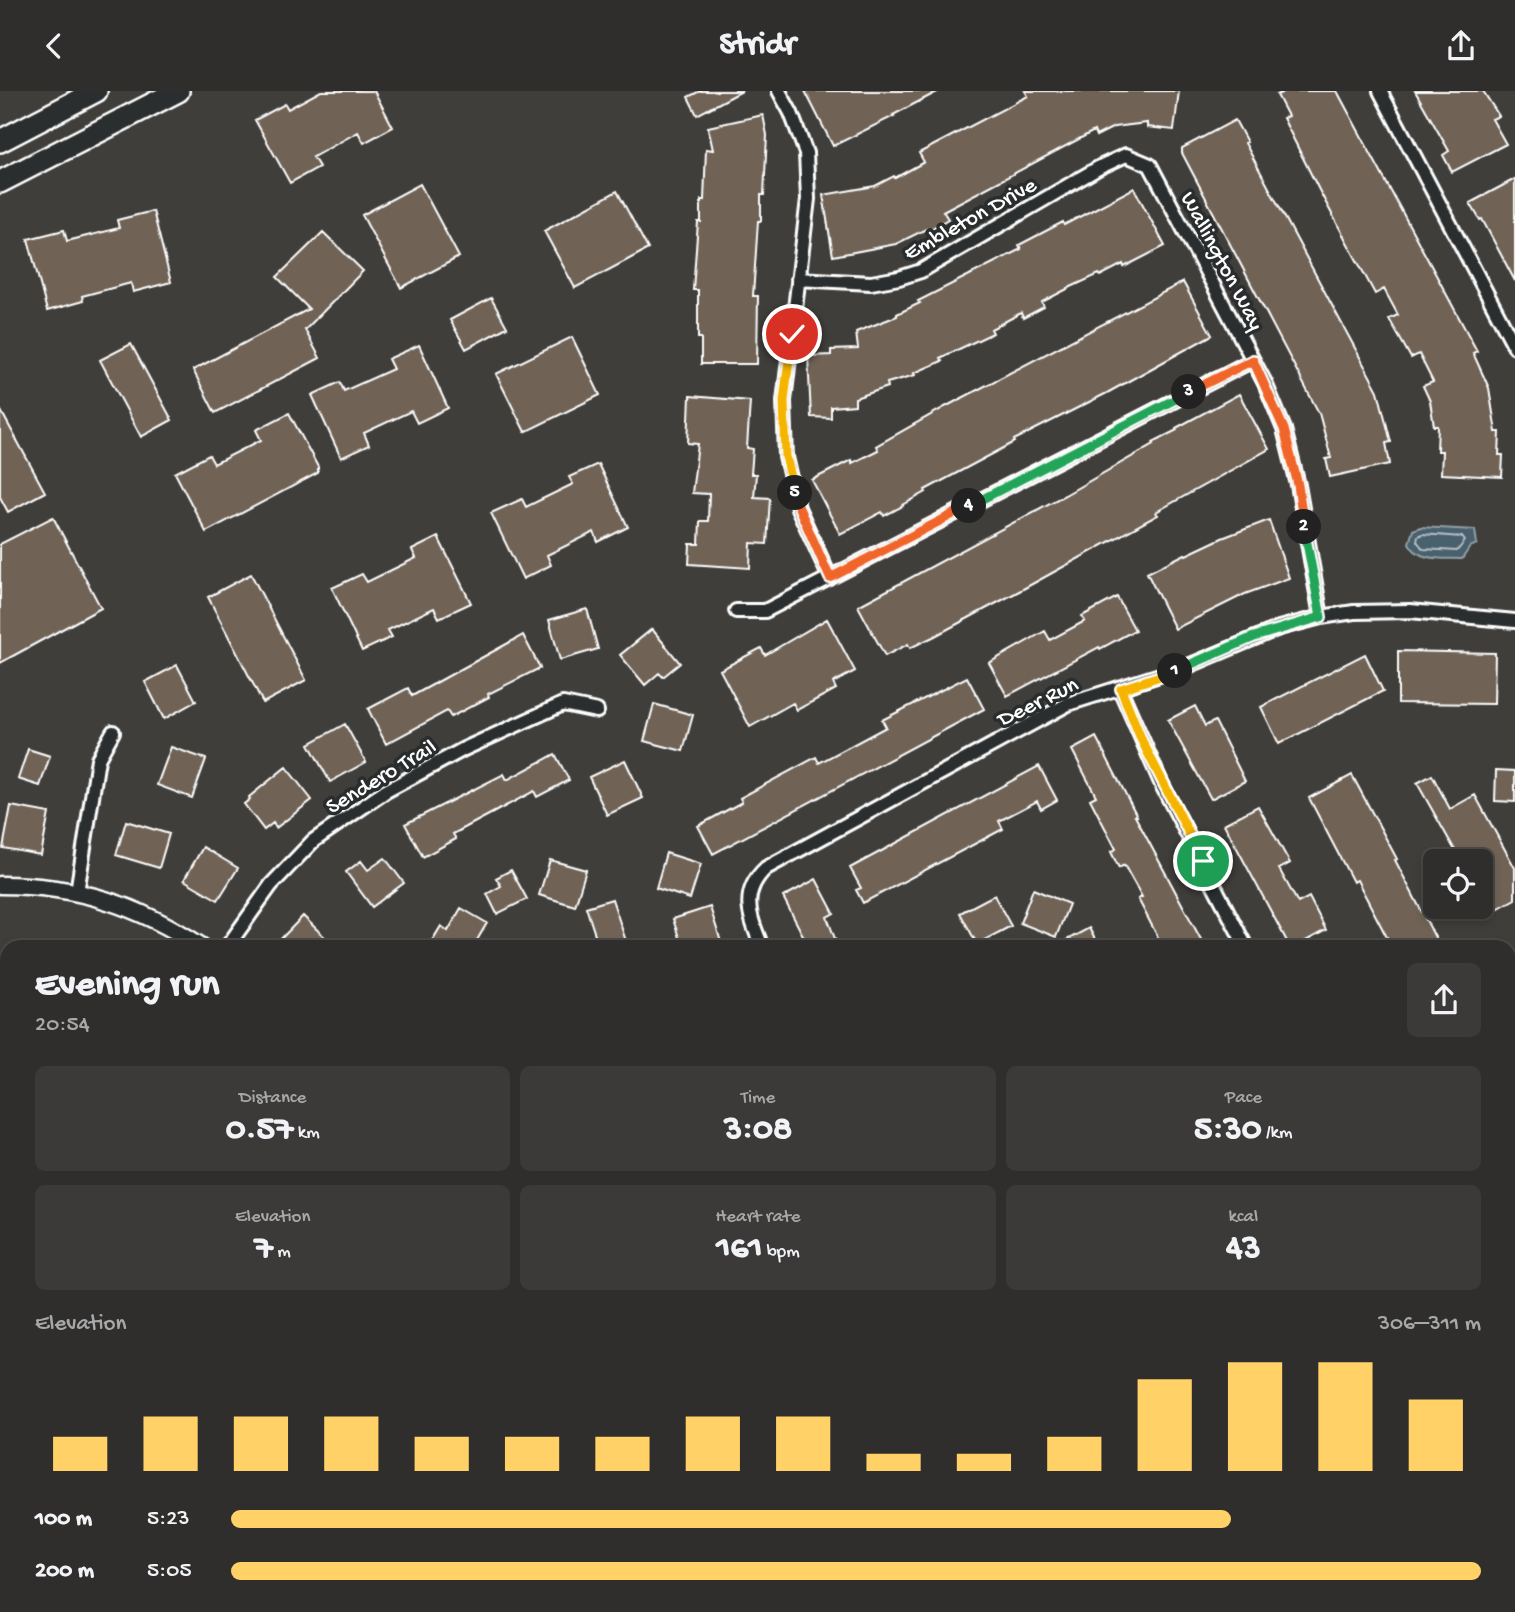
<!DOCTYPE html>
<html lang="en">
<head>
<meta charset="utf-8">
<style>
	:root { --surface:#2f2e2c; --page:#3b3a38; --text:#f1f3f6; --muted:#a7a8a9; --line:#4a4a48; --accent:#ffd166 }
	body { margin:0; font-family:"Gochi Hand",sans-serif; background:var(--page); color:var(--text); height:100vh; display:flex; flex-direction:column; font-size:26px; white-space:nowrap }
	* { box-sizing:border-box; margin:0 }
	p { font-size:23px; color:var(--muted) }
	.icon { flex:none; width:38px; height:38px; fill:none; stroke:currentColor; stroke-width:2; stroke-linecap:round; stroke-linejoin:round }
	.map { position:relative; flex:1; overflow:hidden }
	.sheet { position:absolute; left:0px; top:849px; width:1516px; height:674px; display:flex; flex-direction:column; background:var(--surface); border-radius:21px 21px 0 0; box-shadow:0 4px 10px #0003,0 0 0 2px var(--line) }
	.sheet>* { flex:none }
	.buttons { position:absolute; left:1423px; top:758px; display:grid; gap:14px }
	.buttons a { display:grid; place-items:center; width:70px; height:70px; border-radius:10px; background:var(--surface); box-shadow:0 4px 10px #0003,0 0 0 2px var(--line); font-size:35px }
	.pin { position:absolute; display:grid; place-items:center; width:60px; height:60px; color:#fff; margin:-30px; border:4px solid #fff; border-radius:50%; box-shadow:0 2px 7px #0007 }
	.km { position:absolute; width:35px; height:35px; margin:-18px; border-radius:50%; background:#222; color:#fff; font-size:19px; line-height:35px; text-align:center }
	.round { display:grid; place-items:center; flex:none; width:74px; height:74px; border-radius:10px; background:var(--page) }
	.overview { display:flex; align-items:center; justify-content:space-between; height:119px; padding:0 35px }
	h1 { font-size:38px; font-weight:700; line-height:52px }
	.stats { display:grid; grid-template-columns:repeat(3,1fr); gap:10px; height:119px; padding:7px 35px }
	.stats div { display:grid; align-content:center; border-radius:10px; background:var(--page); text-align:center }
	.stats b { font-size:35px; font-weight:700 }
	.stats small { font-size:19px; font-weight:400 }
	.stats p { font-size:19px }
	.chart { height:196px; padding:14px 35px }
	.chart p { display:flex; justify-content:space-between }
	.chart svg { width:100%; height:126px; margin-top:7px; stroke:var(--accent); stroke-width:6 }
	ul { padding:0 35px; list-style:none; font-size:23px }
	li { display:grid; grid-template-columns:112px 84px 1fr; align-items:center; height:52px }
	li i { height:18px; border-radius:9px; background:var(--accent) }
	header { display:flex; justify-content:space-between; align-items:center; height:91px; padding:0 35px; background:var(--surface); font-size:32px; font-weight:700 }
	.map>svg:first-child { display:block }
</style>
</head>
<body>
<header><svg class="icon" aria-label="back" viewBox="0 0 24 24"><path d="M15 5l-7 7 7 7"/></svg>Stridr<svg class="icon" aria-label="share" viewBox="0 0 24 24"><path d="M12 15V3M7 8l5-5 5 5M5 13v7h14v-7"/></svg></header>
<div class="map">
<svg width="1515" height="1521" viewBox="0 0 1515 1521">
	<rect width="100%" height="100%" fill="#3f3e3a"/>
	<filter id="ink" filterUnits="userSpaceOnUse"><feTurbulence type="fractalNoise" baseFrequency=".0143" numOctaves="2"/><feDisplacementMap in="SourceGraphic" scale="14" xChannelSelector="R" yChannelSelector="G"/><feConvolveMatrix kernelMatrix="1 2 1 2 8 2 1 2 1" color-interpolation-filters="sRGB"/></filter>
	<g filter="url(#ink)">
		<path fill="#5d684f" stroke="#aeb4a7" stroke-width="2" d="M7,949V1006L0,998L4,992L0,980V950Z"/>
		<path fill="#48616d" stroke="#91a0a7" stroke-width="2" d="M1420,436L1475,439L1477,453L1470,456L1462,468C1443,467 1418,471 1409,452L1413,439Z"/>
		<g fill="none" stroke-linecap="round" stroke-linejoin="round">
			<path stroke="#b6c0c5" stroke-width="2" d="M1422,443L1462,446L1465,450L1457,460L1423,458L1417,450L1418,445Z"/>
		</g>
		<path fill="#706457" stroke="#fff" stroke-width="2" d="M321,0H374L393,36L364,52L358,41L313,66L319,76L290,92L255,29L285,13L288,18Z
			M700,0H742L697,24L688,6Z
			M805,0H939L893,24L894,25L833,55Z
			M1025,0H1179L1174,39L1147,36V32L1114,36L1096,45L1094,40L943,120L948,128L927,140L926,138L896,153L833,165L823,104L875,95L894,85L895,87L924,71L919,62L1028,5Z
			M1285,0H1337L1477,260L1473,262L1489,297L1496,341H1500L1499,364H1503L1502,386L1441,383L1442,360H1437L1438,335H1434L1430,310L1423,295L1433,291L1419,263L1411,267L1389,228L1398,224L1384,198L1375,203L1319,99L1283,27L1288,25L1277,4Z
			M1415,0H1483L1499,25L1492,28L1506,53L1452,81L1443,64L1449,60Z
			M763,24L767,44L764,104H761V130H758L753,205H758L757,273H701V247H698V199H693L698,131H701V109H704L706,58L713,59L708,36Z
			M1235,29L1247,51L1245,52L1378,300L1391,351L1386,352L1390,373L1330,386L1326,368L1331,367L1319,322L1182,62V57Z
			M1515,88V190L1482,128L1480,129L1470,112Z
			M420,93L459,166L401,197L362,124Z
			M1134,97L1165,155L1124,176L1123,173L1100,185L1099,183L1071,196L1042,211L1044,216L1023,227L1021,222L991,238L993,242L940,267L942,270L914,282L915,284L887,292L888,296L855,307V314L831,316V327L811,326L808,265L831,264V259L858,258L856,241L897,225V223L920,212L918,210L1021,158L1019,154L1063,131L1064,134Z
			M617,100L648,158L575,197L544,140Z
			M153,120L171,191L133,201L131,192L82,205L83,210L47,220L28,148L64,139L67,150L119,137L117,129Z
			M323,141L363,180L305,239L320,267L215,322L193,279L309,218L277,186Z
			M1183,191L1212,244L1107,302L1014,349L1015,351L925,399L926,401L903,414V415L884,425L882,421L840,443L812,389L851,369L852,372L878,359L876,355L945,316Z
			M491,207L507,236L466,258L450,229Z
			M572,246L600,304L525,341L496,283Z
			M131,253L172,329L141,346L100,269Z
			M419,254L448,317L417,332L411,320L364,342L369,354L341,367L312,304L340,291L344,300L393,278L388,268Z
			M1239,303L1269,358L1156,421L1158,424L1023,498L933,546L910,557L908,553L885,565L858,515L1065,404L1154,353L1153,351L1177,339L1176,337Z
			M690,305L750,310L747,357L753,358L751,383H756L754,406L770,407L767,453L751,452L750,477L689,473L690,453H699L700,430H708L709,403L692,402L698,353L688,352Z
			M0,318L45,401L8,421L0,406Z
			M289,322L318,376V382L206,441L175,382L209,364L214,373L261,349L256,339Z
			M598,373L628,436L598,451L594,441L547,464L551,474L523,488L491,422L522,408L526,416L573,393L569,386Z
			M53,426L101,517L0,572V453Z
			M1269,429L1289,487L1245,503L1175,538L1147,482L1185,463L1186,464L1222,447Z
			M438,446L471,512L439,527L434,517L388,539L392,546L362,560L332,497L362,483L367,491L416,467L412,459Z
			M251,483L306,589L263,612L208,506Z
			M1117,506L1135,539L1100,558L1099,556L1007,605L989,572L1045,540L1050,549L1085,530L1082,525Z
			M587,518L598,558L560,569L549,529Z
			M827,528L855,580L833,592L836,598L797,619L793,612L750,636L720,579L761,557L765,564Z
			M652,538L680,572L663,586L659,582L645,594L620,564Z
			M523,544L540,577L488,603L489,606L451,626L447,620L386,653L368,618L408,597L412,605Z
			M1398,560L1495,562L1494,613L1398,612Z
			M1365,563L1383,600L1279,653L1261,616Z
			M177,574L196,610L164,628L145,591Z
			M967,586L984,618L713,763L698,735L742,711L740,707L816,666L819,672L886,636L882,629Z
			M654,613L693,624L683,660L644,650Z
			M1195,615L1205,635L1215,630L1245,690L1211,708L1168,629Z
			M345,633L366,671L330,691L309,653Z
			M1096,646L1137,725H1135L1205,856H1163L1138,808L1142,806L1124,774L1119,777L1111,761L1116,758L1090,708L1096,705L1072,659Z
			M171,656L206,668L192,707L157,694Z
			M28,658L50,665L40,695L18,688Z
			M555,663L569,689L537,706L534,700L453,743L456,748L423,766L405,733L504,683L507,689Z
			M625,669L643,707L607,724L589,686Z
			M1039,675L1057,709L1041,718L1037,710L999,730L1003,738L863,812L856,799L861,797L850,777Z
			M286,676L312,709L276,737L273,732L264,739L244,713L250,708L249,706Z
			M1496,679L1515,680V711L1495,710Z
			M1352,684L1397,768L1395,769L1440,856H1392L1357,789L1353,791L1309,707Z
			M1432,684L1450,718L1475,704L1515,777V808L1490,822L1480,805V770H1461L1417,692Z
			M11,715L49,722L41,764L3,757Z
			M1258,715L1290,772L1279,778L1298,812L1309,806L1326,839L1295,856H1290L1224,733Z
			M126,730L169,743L159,777L116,764Z
			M203,756L238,777L218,809L184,789Z
			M666,762L701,773L690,808L656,797Z
			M385,767L404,792L372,816L346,781L361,770L368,779Z
			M550,769L586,779L575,815L539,804Z
			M511,779L527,808L497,823L487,803L501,795L496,787Z
			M816,788L834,822L827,826L838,856H809L783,806Z
			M1033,798L1069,813L1056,846L1020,832Z
			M994,804L1011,835L977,853L960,822Z
			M612,808L627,853L618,856H599L586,816Z
			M710,816L721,851L707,856H682L673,828Z
			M461,817L487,832L473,856H442L432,850L441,835L448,840Z
			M303,825L335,856H273Z
			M1089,837L1099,856H1054Z"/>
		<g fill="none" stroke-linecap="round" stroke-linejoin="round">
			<g stroke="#fff" stroke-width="18">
				<path id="minor" d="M779,0L791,22L806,62L808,108L784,310L786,366L798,417L830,487
					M1380,0L1515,256
					M798,188L871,192L899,187L921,180L1100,76L1126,64L1150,74L1265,292L1284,338L1298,394L1321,526
					M736,520H765L1253,269
					M1120,598L1162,694L1246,856
					M77,801L98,668L113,641
					M227,856L271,794L313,750L386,700L464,658L563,613L597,620
					M762,856C750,826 739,802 766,777L1068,613L1188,575L1279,537L1321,526L1354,521L1410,520L1515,530
					M0,933H7
					M0,1026L7,1031
					M0,1287L7,1288
					M1508,1368L1515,1380
					M0,1493L7,1492
					M853,1516L856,1521
					M1099,1516L1102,1521
					M1338,1516L1340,1521
					M498,1521L509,1516"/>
			</g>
			<g stroke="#fff" stroke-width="21">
				<path id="tertiary" d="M0,794C77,794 138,814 202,856
					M586,1516L588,1521"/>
			</g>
			<g stroke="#fff" stroke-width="26">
				<path id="primary" d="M0,50L96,0
					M0,91L178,0"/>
			</g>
			<use href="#minor" stroke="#2a2d2e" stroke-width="12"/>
			<use href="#tertiary" stroke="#2a2d2e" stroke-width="16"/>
			<use href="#primary" stroke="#2a2d2e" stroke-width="21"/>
		</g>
	</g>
	<g fill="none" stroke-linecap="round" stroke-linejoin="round" filter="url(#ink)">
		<g stroke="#fff" stroke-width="14">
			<path id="split-1" d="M1175,580L1121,598L1142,650L1203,770"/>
		</g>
		<g stroke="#fff" stroke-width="14">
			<path id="split-2" d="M1175,580L1254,546L1321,526L1304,436"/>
		</g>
		<g stroke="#fff" stroke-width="14">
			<path id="split-3" d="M1189,301L1253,269L1284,338L1298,394L1304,436"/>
		</g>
		<g stroke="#fff" stroke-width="14">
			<path id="split-4" d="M969,415L1189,301"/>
		</g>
		<g stroke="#fff" stroke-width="14">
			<path id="split-5" d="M795,402L799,417L830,487L969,415"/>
		</g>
		<g stroke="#fff" stroke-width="14">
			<path id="split-6" d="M792,243L784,310L786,366L795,402"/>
		</g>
		<use href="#split-1" stroke="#f5b400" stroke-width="9"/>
		<use href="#split-2" stroke="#22a559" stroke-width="9"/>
		<use href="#split-3" stroke="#f0652b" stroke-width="9"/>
		<use href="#split-4" stroke="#22a559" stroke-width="9"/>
		<use href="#split-5" stroke="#f0652b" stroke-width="9"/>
		<use href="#split-6" stroke="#f5b400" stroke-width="9"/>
	</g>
	<g text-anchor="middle" stroke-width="7" stroke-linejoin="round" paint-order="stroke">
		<g font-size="23" fill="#fff" stroke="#2a2d2e">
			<text transform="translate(969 126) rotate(-29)" y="8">Embleton Drive</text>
			<text transform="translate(1224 169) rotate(62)" y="8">Wallington Way</text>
			<text transform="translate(1037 609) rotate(-26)" y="8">Deer Run</text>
			<text transform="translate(380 684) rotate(-31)" y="8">Sendero Trail</text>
		</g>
	</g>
</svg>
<div class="buttons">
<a><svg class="icon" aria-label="locate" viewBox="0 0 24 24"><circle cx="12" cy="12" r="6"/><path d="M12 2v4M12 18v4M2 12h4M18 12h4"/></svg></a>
</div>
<div class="pin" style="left:1203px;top:770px;background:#1e9e55"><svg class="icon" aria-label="arrive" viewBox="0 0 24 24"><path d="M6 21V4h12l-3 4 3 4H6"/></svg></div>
<div class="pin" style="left:792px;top:243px;background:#d93025"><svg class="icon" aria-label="check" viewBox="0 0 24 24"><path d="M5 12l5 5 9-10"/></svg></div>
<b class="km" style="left:1175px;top:580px">1</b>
<b class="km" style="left:1304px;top:436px">2</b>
<b class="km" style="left:1189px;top:301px">3</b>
<b class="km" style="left:969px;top:415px">4</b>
<b class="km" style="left:795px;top:402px">5</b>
<section class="sheet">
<div class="overview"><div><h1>Evening run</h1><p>20:54</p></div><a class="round"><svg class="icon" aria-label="share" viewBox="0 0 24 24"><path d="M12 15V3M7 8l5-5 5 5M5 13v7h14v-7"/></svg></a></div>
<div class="stats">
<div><p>Distance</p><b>0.57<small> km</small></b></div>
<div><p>Time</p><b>3:08</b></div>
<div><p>Pace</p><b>5:30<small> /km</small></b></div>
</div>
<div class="stats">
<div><p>Elevation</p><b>7<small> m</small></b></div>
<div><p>Heart rate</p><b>161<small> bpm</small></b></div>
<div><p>kcal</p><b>43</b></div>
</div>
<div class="chart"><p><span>Elevation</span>306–311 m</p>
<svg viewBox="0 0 160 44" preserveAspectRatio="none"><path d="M5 44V32M15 44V25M25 44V25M35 44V25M45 44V32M55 44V32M65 44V32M75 44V25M85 44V25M95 44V38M105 44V38M115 44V32M125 44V12M135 44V6M145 44V6M155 44V19"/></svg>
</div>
<ul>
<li><b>100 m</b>5:23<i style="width:80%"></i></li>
<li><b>200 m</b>5:05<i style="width:100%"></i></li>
</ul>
</section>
</div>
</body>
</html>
